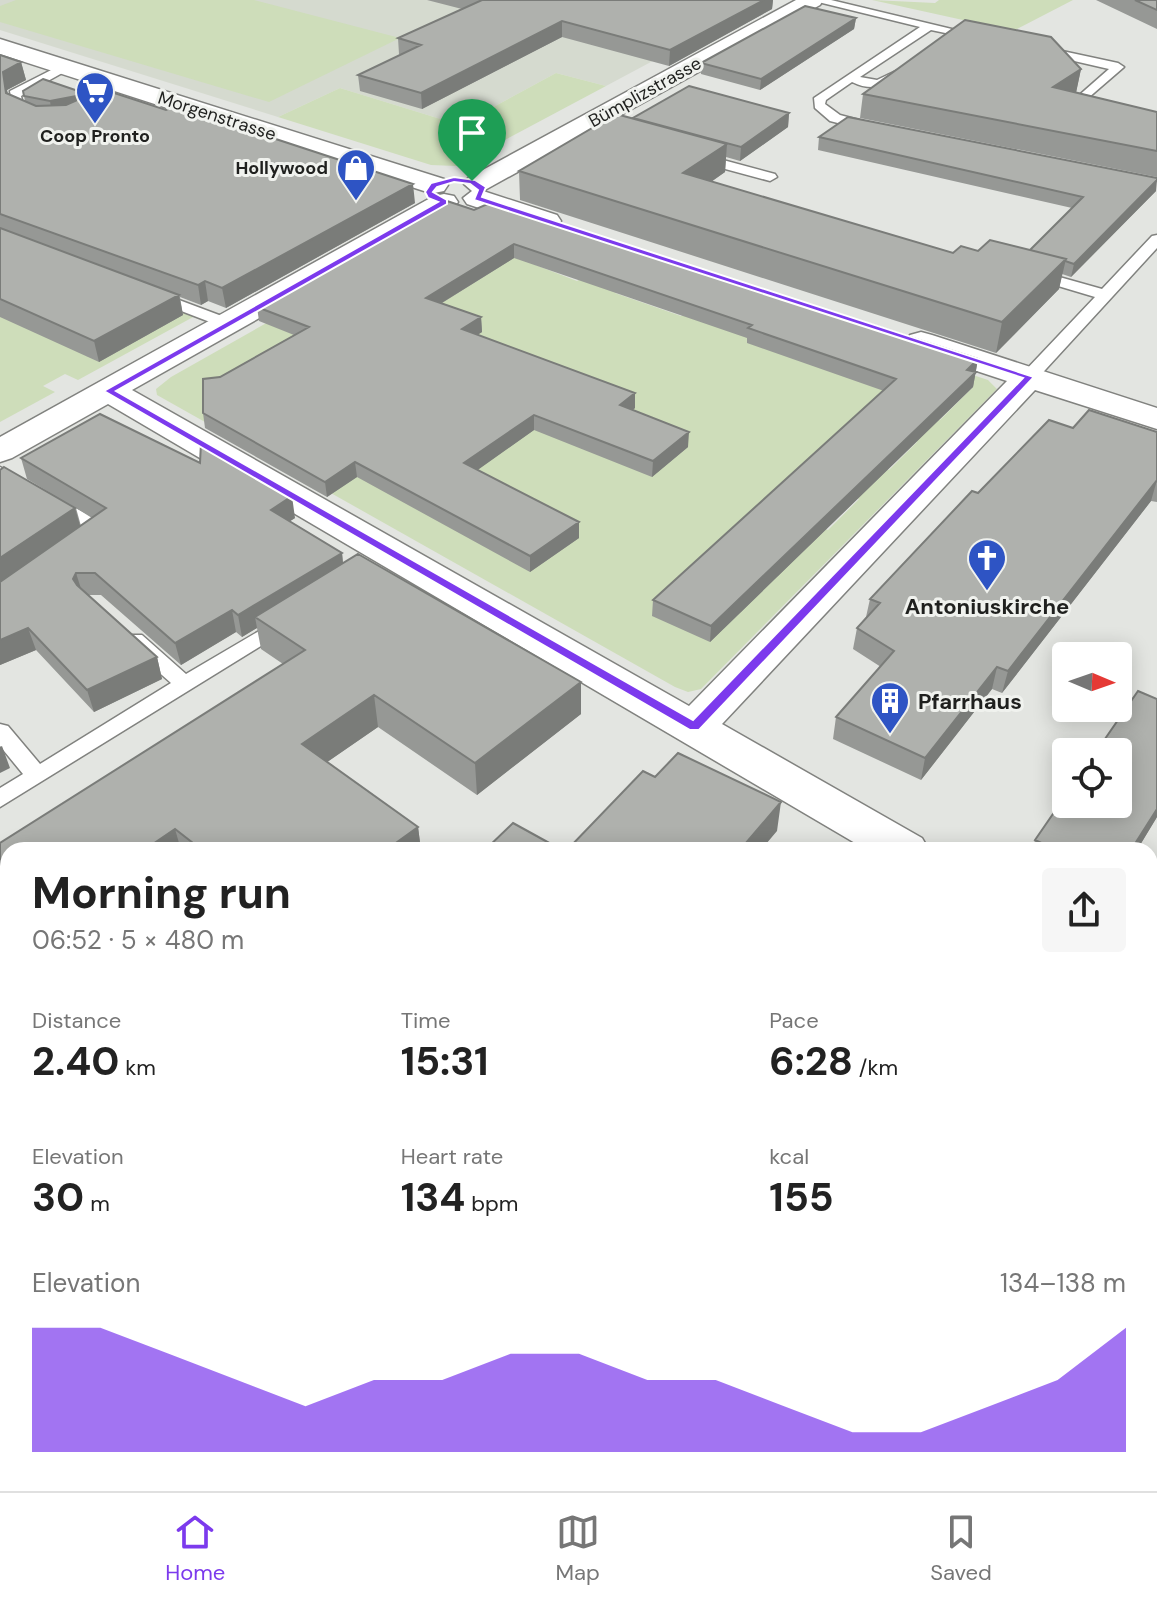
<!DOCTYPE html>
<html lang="en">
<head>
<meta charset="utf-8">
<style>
	:root { --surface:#fff; --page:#f6f6f6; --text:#222; --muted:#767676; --line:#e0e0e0; --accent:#7c3aed }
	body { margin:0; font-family:"DM Sans",sans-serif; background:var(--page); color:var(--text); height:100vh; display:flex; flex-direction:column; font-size:30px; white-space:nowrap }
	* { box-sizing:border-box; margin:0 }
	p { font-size:26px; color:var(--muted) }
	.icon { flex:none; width:44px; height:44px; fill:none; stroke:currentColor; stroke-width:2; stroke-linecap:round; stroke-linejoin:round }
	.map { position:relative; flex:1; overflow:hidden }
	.side { position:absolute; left:0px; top:842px; width:1158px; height:650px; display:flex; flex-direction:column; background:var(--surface); border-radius:24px 24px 0 0; box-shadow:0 4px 20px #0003 }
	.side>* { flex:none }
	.needle { width:52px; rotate:92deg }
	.fabs { position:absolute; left:1052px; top:642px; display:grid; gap:16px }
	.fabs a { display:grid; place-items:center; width:80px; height:80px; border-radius:8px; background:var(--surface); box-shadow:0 4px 20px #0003; font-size:40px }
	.pin { position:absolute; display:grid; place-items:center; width:68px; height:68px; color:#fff; margin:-82px -34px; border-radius:50% 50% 50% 0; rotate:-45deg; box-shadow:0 0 8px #0007 }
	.pin .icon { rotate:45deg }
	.round { display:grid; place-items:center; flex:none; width:84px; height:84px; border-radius:8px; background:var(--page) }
	.headline { display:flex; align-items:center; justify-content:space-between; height:136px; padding:0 32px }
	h1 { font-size:44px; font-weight:700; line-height:60px }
	.metrics { display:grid; grid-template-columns:repeat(3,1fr); gap:12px; height:136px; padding:8px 32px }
	.metrics div { display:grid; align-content:center }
	.metrics b { font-size:40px; font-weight:700 }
	.metrics small { font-size:22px; font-weight:400 }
	.metrics p { font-size:22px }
	.chart { height:224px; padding:16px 32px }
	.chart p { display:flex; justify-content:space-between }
	.chart svg { width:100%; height:144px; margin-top:8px; fill:var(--accent); opacity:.7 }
	.dock { display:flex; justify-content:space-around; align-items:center; height:112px; border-top:2px solid var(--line); background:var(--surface); font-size:22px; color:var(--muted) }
	.dock a { display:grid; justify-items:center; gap:4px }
	.dock .on { color:var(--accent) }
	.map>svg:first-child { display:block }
</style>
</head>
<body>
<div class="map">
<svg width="1157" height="1491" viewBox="0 0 1157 1491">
	<rect width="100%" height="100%" fill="#e3e5e1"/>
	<path fill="#d5dacf" d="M0,0H767L606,86L556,73L460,125L340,88L278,117L0,30Z
		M0,1044L8,1056V1297L0,1285Z
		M125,1484H297L302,1491H129Z"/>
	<path fill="#ceddba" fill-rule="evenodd" d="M16,0H254L400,38L269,102L0,22V6Z
		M872,0L935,3L939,0H1073L1013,31Z
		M556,73L606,86L456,166L431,165L278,117L340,88L460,125Z
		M489,216L988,380L997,389L701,689L688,692L675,687L157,395L156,389L171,377L454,217ZM533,264H604L577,281ZM615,293L704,298L681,316ZM973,387L940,420L906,409ZM917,442L889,470L834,450ZM804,478L859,499L828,530L772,508Z
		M0,243L195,316L78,380L65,374L43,386L55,392L0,422Z"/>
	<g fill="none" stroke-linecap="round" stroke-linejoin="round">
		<g stroke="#81827f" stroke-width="3">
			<path id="service" d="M810,0H831L985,37L979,40L931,30L860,77L877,80L902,68L906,69V75C888,86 872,92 852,82L826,100L825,104L840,115L874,124V130L869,131L830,121L815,108L814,98L920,27Z
				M1039,46L1118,63L1124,67L1080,105L1074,101L1076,98L1109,69L1035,52L1033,50Z
				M63,64L73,67L21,96L23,105L38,111V117L13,110L10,91Z
				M697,153L775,174L777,177L770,181L692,160V154Z
				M1157,235V248L1035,381H1023L1021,377L1023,373L1095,297L1028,277V271H1038L1102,289L1152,236Z
				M155,291L235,321L237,324L235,327H223L150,299L147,296Z
				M0,467L107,525L109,529L94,542H80L78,538L87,529L0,479Z
				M283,617L293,623L290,628L0,807V788L23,774L0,746V724L8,726L40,764L171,683L128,645L125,640L128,635H142L186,674Z
				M3,1358L8,1360V1396L0,1392V1359Z
				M38,1484H70L72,1491H40Z
				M414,1484H449L447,1491H412Z"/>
		</g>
		<g stroke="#81827f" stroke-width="3">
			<path id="minor" d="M796,0H823L820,5L483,191L557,215L561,221L557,227L547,230L537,227L467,204L463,198L472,191L464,184L468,178Z
				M0,39L444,179L448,185L444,191L434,193L424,191L0,54Z
				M444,194L454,196L458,202L454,208L132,390L689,706L1007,381L910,349L905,342L910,335L921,332L932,335L1157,408V429L1035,390L722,724L922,838L929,850H867L108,404L12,458L0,462V437L434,196Z
				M1150,969L1157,972V1015L1150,1012Z
				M0,988L8,991V1041L0,1039Z
				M305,1484H373L376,1491H308Z"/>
		</g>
		<use href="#service" fill="#fff" fill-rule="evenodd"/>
		<use href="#minor" fill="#fff" fill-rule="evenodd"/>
		<g stroke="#7d7f7c" stroke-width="11">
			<path id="rail" d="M0,1124L8,1136
				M0,1212L8,1225
				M175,1484L179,1491
				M242,1484L246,1491"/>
		</g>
		<use href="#rail" stroke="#f0f2ee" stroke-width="8" stroke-dasharray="24" stroke-linecap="butt"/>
	</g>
	<path fill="#969895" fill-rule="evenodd" d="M427,0H773L772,9L669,66L562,37L422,109L360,91L358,75L402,54H399L398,38L462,9Z
		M1096,0H1157V29Z
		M856,18L854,29L760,90L701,74V63Z
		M0,55L21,62L26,80L7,90L8,94L25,101L23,91L87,96L415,203L226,308L208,301L201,305L180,297L183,315L99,362L0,317Z
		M1081,69L1076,92L1157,112V177L860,118L863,94Z
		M789,113L788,127L740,161L726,157L725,172L711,182L953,253L1030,250L1072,208L818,150L819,137L1156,191L1071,277L1062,274L1059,289L996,353L520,200L519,171L633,119Z
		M474,210L978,359L973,387L710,642L652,616L653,600L884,391L747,343V338L514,258L442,303L481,317L482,332L477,335L635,408L632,410L688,447L652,477L534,430L477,470L579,538L530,572L357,477L327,497L205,428L203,413L220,377L294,335L259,321L257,307Z
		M1073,428L1157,432V502L1151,501L1002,693L992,689L921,780L833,739L836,717L881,667L853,649L857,628L866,617L870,599L978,493Z
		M21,458L295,518L290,521L342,553L343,563L581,682V714L477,795L378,727L327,762L418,827L421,850H8V950L0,943V843L283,664L261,649L257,628L242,637L236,632L181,665L101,595H88L157,657L162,679L94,712L36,650L0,665V470L67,503L27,479ZM76,508L92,518L81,526Z
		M1157,817L1137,850H1032L1035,840Z
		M0,1305L8,1317V1362L6,1357H0Z"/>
	<path fill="#7a7c79" d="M764,0H773L772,9L669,66L670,50Z
		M856,18L854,29L760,90L761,79Z
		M562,21V37L422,109L421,93Z
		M21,62L26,80L7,90L10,110L6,93L3,72Z
		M1081,69L1076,93L1053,87Z
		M87,94L88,101L51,108L50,101Z
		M789,113L788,127L740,161L741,147Z
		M727,144L725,172L682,202L683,173Z
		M1157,180L1156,191L1071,277L1074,264Z
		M413,184L415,203L226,308L222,288Z
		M514,244V258L427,312L426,298Z
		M1066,259L1059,289L996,353L1002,322Z
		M205,281L208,301L201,305L198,285Z
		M179,295L183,315L99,362L94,341Z
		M481,317L482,332L463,344L462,329Z
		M978,359L973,387L710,642L711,626Z
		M635,393V408L620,421V405Z
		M534,415V430L465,479L464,463Z
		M689,432L688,447L652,477L653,461Z
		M355,462L357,477L327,497L325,482Z
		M1157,480L1151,501L1002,693L1008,671Z
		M292,496L295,518L275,531L271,510Z
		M75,508L81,529L0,584V558Z
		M579,522V538L530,572V556Z
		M342,553L344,575L255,617L257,628L242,637L238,615Z
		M76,573L83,595L73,579Z
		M232,610L236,632L181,665L175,643Z
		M28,628L36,650L0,665V640Z
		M157,657L162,679L94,712L87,690Z
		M997,667L992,689L921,780L925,758Z
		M581,682V714L477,795L475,763Z
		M374,695L378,727L307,776L302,744Z
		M2,746L10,768L0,773V747Z
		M781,802L777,831L761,850H740Z
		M1157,809V817L1137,850H1131Z
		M418,827L421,850H386Z
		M175,829L181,850H144Z"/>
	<path fill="#afb1ad" stroke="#7a7c79" stroke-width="2" d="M482,0H764L670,50L562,21L421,93L358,75L421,45L398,38Z
		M1135,0H1157V10Z
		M805,6L856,18L761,79L701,63Z
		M965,20L1051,37L1081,69L1053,87L1157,112V151L863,94Z
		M0,55L21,62L3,72L6,93L36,106L66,105L102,89L166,110L175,106L413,184L222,288L205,281L198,285L0,214Z
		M43,79L87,94L50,101L24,96L23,91Z
		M689,86L789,113L741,147L633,118Z
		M616,114L727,144L683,173L953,253L961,246L978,251L990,240L1066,259L1002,322L519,171Z
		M848,117L1157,178V180L1074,264L1065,261L1066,259L1030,250L1083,197L819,137Z
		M447,201L474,210L492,202L978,359L967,370L976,372L711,626L653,600L896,379L748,328L752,325L514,244L426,298L481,317L462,329L635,393L620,405L689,432L653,461L534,415L464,463L579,522L530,556L355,462L325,482L203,413V379L220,377L309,327L257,307Z
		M0,228L179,295L94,341L0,299Z
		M1089,410L1157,432V480L1008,671L997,667L925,758L836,717L894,651L857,628L880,603L870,599L972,491L978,493L1049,420L1073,428Z
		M100,414L200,463L201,443L292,496L271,510L342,553L238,615L232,610L175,643L95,573H76L73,579L77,585L157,657L87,690L28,628L0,640V582L106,508L21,458Z
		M4,467L75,508L0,558V470Z
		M358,554L581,682L475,763L374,695L302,744L418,827L386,850H202L175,829L144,850H8V930L0,923V843L305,650L255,617Z
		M1138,691L1157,699V809L1131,850H1056L1035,840L1066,795V804H1118V752H1096Z
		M678,753L781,802L740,850H567L643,771L655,777Z
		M513,823L562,850H485Z
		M1150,1123L1157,1127V1491H446L451,1484H1150Z
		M0,1305L8,1317V1358L7,1360L5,1350H0Z"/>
	<path fill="#7c3aed" stroke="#fff" stroke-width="2" fill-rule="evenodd" d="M454,177L475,180L486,187L482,197L1034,377L699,730H690L104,391L438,202L428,198L425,192L431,183ZM454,182L470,184L478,190L474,200L1023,378L693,720L116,391L447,204V200L433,192L437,187Z"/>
	<defs>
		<g id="supermarket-pin" transform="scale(2)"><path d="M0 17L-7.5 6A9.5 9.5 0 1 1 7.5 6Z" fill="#2e54c4" stroke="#f0f2ee"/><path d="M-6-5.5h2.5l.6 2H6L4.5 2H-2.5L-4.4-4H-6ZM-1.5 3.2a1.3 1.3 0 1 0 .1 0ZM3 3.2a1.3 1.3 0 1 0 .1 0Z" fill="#fff"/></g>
		<g id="shop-pin" transform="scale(2)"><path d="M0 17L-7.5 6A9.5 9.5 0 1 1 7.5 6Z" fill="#2e54c4" stroke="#f0f2ee"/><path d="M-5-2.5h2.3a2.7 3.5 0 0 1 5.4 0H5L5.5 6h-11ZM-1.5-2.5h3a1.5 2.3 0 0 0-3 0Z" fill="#fff"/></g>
		<g id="church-pin" transform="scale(2)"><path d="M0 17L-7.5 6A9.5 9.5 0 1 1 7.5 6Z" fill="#2e54c4" stroke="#f0f2ee"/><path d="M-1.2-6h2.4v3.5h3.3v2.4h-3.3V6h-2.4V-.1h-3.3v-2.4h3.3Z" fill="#fff"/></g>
		<g id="building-pin" transform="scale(2)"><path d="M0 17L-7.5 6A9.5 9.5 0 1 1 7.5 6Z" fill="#2e54c4" stroke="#f0f2ee"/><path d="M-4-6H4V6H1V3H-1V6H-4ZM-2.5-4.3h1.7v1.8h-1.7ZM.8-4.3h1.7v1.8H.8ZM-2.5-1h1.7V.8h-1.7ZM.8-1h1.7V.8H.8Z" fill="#fff"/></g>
	</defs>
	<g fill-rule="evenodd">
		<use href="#supermarket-pin" x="95" y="91"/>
		<use href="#shop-pin" x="356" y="168"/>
		<use href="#church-pin" x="987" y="558"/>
		<use href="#building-pin" x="890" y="701"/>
	</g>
	<g text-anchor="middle" stroke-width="6" stroke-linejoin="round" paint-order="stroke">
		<g font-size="18" fill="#1f201e" stroke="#f0f2ee">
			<text transform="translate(645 92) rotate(-29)" y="6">Bümplizstrasse</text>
			<text transform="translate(217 116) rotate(18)" y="6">Morgenstrasse</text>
		</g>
		<g font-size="18" font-weight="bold" fill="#1f201e" stroke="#f0f2ee">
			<text x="95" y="142">Coop Pronto</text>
			<text x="328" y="174" text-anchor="end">Hollywood</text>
		</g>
		<g font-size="22" font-weight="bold" fill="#1f201e" stroke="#f0f2ee">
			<text x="987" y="614">Antoniuskirche</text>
			<text x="918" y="709" text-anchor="start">Pfarrhaus</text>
		</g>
	</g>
</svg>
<div class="fabs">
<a><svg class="needle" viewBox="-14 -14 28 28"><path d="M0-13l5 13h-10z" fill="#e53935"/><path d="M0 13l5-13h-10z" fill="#767676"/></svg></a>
<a><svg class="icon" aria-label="locate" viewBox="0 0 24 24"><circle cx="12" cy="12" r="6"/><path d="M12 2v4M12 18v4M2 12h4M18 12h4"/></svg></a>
</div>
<div class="pin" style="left:472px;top:181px;background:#1e9e55"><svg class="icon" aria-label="arrive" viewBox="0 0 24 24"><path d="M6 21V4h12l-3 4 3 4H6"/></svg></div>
<section class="side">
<div class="headline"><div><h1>Morning run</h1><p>06:52 · 5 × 480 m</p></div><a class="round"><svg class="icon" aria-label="share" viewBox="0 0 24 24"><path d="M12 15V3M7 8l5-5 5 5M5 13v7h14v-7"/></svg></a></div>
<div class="metrics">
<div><p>Distance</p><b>2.40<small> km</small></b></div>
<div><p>Time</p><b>15:31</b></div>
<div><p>Pace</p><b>6:28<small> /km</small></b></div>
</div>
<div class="metrics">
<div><p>Elevation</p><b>30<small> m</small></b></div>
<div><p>Heart rate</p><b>134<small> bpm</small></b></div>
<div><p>kcal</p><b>155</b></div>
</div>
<div class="chart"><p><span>Elevation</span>134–138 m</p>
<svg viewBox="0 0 160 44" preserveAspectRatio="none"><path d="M0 44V6L10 6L20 14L30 22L40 30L50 22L60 22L70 14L80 14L90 22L100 22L110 30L120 38L130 38L140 30L150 22L160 6V44z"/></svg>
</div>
</section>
</div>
<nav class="dock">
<a class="on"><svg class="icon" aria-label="home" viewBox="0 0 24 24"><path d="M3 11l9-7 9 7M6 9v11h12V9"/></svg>Home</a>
<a><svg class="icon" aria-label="map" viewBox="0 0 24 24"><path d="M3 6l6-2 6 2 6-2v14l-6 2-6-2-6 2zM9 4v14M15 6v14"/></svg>Map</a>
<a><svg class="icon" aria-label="saved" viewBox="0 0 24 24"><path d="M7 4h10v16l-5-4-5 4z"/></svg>Saved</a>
</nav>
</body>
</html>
